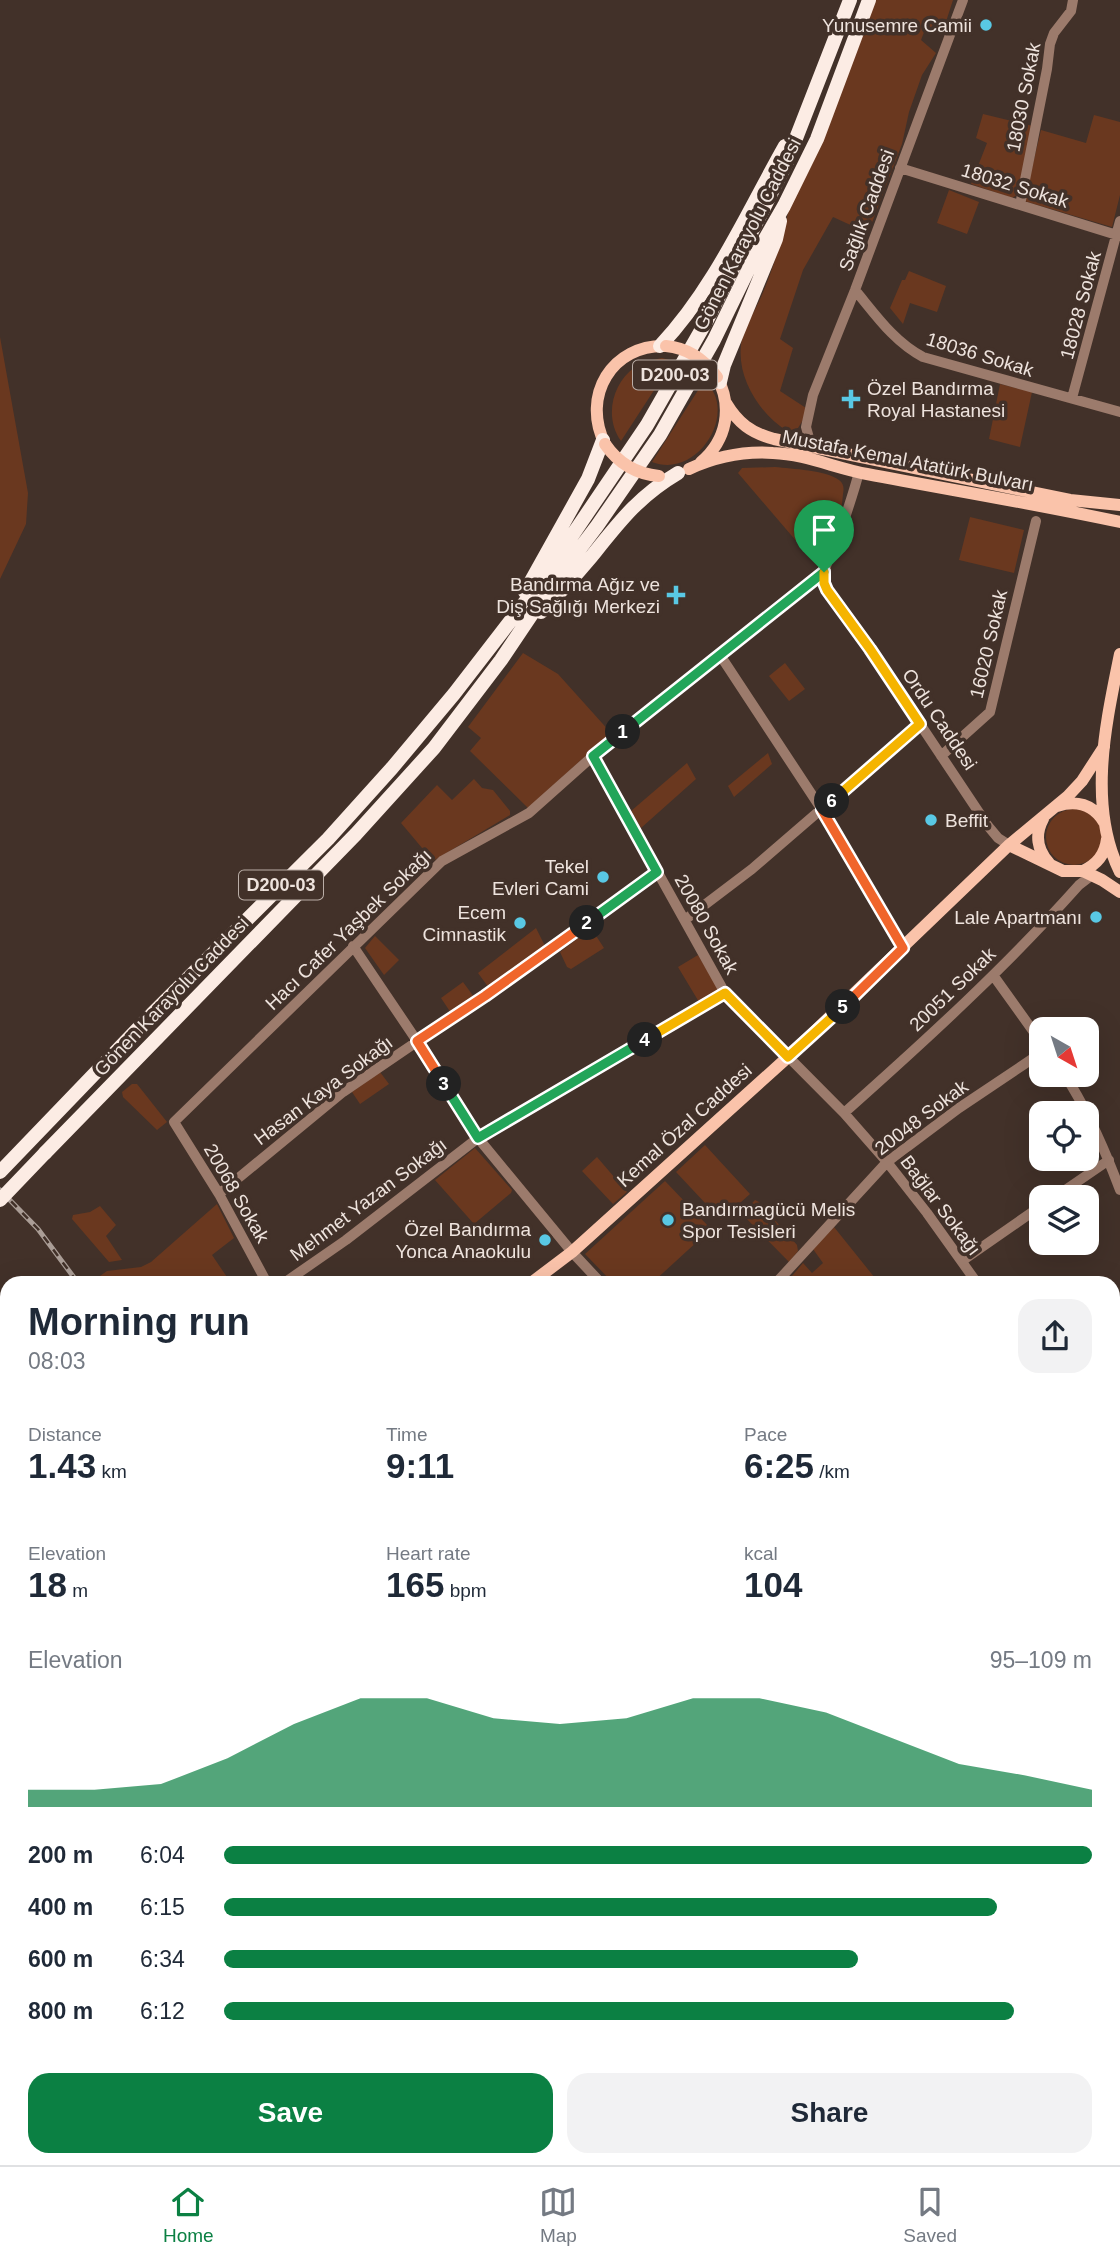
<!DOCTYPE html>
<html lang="en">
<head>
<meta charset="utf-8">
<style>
	:root { --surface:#fff; --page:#f2f2f3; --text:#1f2937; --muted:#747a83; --line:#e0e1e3; --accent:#0b8043 }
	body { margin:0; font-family:Arial,sans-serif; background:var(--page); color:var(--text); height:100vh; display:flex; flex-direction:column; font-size:26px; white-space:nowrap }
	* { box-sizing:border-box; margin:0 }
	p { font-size:23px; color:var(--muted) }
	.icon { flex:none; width:38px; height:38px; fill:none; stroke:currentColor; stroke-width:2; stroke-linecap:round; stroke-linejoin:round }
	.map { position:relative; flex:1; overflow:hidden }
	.sheet { position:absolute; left:0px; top:1276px; width:1120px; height:891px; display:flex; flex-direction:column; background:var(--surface); border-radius:21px 21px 0 0; box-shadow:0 7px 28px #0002 }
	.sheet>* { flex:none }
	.needle { width:46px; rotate:141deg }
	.controls { position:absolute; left:1029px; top:1017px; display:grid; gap:14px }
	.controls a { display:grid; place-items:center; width:70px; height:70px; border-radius:14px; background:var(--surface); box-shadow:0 7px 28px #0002; font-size:35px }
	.pin { position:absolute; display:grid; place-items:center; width:60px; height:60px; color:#fff; margin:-72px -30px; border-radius:50% 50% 50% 0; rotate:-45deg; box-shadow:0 0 7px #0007 }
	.pin .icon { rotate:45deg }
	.km { position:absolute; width:35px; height:35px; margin:-18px; border-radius:50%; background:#222; color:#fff; font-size:19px; line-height:35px; text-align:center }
	.round { display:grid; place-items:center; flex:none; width:74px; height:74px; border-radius:21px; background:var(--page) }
	.headline { display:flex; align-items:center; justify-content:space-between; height:119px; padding:0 28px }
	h1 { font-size:38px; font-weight:700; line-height:52px }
	.figures { display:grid; grid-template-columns:repeat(3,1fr); gap:10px; height:119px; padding:7px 28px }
	.figures div { display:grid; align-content:center }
	.figures b { font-size:35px; font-weight:700 }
	.figures small { font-size:19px; font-weight:400 }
	.figures p { font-size:19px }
	.chart { height:196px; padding:14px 28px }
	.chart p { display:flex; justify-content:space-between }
	.chart svg { width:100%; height:126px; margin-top:7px; fill:var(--accent); opacity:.7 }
	.cta { display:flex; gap:14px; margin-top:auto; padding:14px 28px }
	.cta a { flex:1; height:80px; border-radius:21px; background:var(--accent); color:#fff; font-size:28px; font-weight:700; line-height:80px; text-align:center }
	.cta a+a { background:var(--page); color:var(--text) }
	ul { padding:0 28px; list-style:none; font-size:23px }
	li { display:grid; grid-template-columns:112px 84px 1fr; align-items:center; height:52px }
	li i { height:18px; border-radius:9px; background:var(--accent) }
	.menu { display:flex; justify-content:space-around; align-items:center; height:98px; border-top:2px solid var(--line); background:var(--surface); font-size:19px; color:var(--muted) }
	.menu a { display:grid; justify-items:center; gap:4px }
	.menu .current { color:var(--accent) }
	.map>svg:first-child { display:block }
</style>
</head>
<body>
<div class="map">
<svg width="1120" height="2165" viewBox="0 0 1120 2165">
	<rect width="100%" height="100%" fill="#423129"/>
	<path fill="#6a381f" d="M875,0H953L942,34L926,27L921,40L936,53L922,75L909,112L902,144L868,233L833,217L803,270L780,339L793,348L780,391L806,408L803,420L798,428L787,431C760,414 737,379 741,345C743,329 758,306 764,290C775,263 783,236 789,208Z
		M983,114L1033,126L1020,193L1012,198L971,184L987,143L976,138Z
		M1094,115L1120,122V195L1112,227L1024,201L1041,130L1086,143Z
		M949,190L979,202L967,234L937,223Z
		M909,271L946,286L937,312L910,303L903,324L890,308L902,280H905Z
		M0,337L28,493L26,524L0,579Z
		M662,358L673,361L621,441C604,418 612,383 635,367C643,361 653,360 662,358Z
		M704,381C740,409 699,480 652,462Z
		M1000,384L1032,392L1020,447L989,439Z
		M775,467C792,469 826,470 839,480C844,484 844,488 843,494C841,522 833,541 815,563L738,473L742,468Z
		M970,517L1024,530L1014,573L959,560Z
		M523,653L558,674L611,733L528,808L470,751L481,738L468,727Z
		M785,663L805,689L789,701L769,676Z
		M768,753L772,764L734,797L728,786Z
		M687,763L696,779L641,828L631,811Z
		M474,779L482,788L493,790L510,811V815L433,861L401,823L437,785L452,800Z
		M1046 837a28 28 0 1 1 56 0a28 28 0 1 1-56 0Z
		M536,928L545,946L489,988L478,973Z
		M591,928L604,948L571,969L567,967L560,952Z
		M375,936L399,960L384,975L365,948Z
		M698,955L719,990L699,1002L678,967Z
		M463,982L474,997L451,1013L441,998Z
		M380,1072L389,1084L360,1104L352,1092Z
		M132,1084H137L167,1122L157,1130L123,1097L122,1092Z
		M705,1145L750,1194L721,1220L676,1172Z
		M475,1148L512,1190L511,1193L474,1224L435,1180Z
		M597,1157L627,1192L613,1204L582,1171Z
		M665,1181L711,1229L652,1283H613L585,1254Z
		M755,1200L759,1202L797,1245L798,1251L789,1262L742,1214Z
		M217,1204L234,1238L212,1255L231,1283H90L107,1271L141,1267L151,1262Z
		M100,1206L116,1225L106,1236L122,1260L109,1262L72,1219L73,1215L90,1212Z
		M834,1227L879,1283H817L815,1281L813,1283H786L803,1263L812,1273L823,1263L813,1249Z"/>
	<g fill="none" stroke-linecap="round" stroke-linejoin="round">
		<path stroke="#9c7b6c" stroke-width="10" d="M900,168L1120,236
			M1020,205L1047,69L1050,44L1054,33L1071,11L1073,0
			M855,290C875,314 894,342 923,357L1120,412
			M1072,398L1120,221
			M815,447L809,438L806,427L813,395L855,290L963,0
			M859,472C854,492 847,511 841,530C834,549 821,566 825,587L870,649L988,826L998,838L1009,845
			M720,655L822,810L903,948
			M593,756L725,993L844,1113L887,1162L927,1213L977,1283
			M941,756L990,712L1036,521
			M686,919L752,869L920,724
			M353,946L417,1041L478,1138L572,1252L601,1283
			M993,975L1041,1042
			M1064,1074C1088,1110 1105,1150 1120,1190
			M844,1113C925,1041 1006,967 1079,885L1092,875
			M219,1194L343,1092L553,949L657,871
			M1055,1197L1109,1160
			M962,1261L1041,1206
			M267,1283L219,1194L174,1122L442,861L529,813L593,756L824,572
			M284,1283L346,1240L478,1138L725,993
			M776,1283L887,1162L959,1108L1041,1053
			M0,1303L7,1311
			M1113,1308L1120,1305
			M0,1422L7,1415
			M1113,1430L1120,1445
			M0,1589L7,1588
			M0,1746L7,1750
			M1113,1773H1120
			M1113,1846H1120
			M0,2016L7,2015
			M1113,2094L1120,2095
			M1113,2106L1120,2101
			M147,2160V2165
			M469,2160V2165
			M995,2160L1029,2165
			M667,2165L668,2160
			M764,2165L765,2160
			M867,2165L870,2160"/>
		<path stroke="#fac3aa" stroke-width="12" d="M726,403C738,423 751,433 774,439L1070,500L1120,505
			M605,444C581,396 612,344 666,346
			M701,462C727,440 733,407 717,377
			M689,469C715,457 744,451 773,453C805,454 835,468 867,474C951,490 1036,504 1120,522
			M1120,654C1106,723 1087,805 1120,872
			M1057,806C1076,800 1093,804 1104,822
			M1043,819C1035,834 1037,850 1049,863
			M1009,845L1063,871H1083L1102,880L1120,892
			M1083,871C1097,864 1105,855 1107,839
			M531,1283L572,1252L788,1057L1009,845L1068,796L1082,781L1104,747
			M0,1882L7,1883
			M0,1901L7,1902
			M1113,2016L1120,2018"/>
		<path stroke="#fcece4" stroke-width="14" d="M660,346C714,289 747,213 785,146
			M720,382L724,365L776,239L780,221
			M525,592L588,479L603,440
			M541,612C559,594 576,575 592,556C620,521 639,496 678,473
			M45,1153L356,834L434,748L501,660L544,596L597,526L660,435L714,340L753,260L784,206L817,139L869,0
			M0,1172L152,1014L328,839L392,768L454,694L542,580L647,425L707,320L786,164L850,0"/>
		<g stroke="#aa9d96" stroke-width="5">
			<path id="rail" d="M0,1190L38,1229L78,1283
				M1113,1600L1120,1597"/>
		</g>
		<use href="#rail" stroke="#423129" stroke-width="2.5" stroke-dasharray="8" stroke-linecap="butt"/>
		<path stroke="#fac3aa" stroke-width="12" d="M666,346C688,348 704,359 717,377
			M605,444C618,463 636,474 659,476"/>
		<path stroke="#fcece4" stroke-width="14" d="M0,1200L45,1153"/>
	</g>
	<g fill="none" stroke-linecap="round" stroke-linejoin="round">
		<g stroke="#fff" stroke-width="14">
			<path id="split-1" d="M623,732L824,572"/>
		</g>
		<g stroke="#fff" stroke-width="14">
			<path id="split-2" d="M587,923L657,872L593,756L623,732"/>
		</g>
		<g stroke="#fff" stroke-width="14">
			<path id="split-3" d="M444,1084L417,1041L485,996L587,923"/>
		</g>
		<g stroke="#fff" stroke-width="14">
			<path id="split-4" d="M444,1084L478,1138L645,1040"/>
		</g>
		<g stroke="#fff" stroke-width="14">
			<path id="split-5" d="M645,1040L725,993L788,1057L843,1007"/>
		</g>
		<g stroke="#fff" stroke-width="14">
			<path id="split-6" d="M832,801L822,810L903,948L843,1007"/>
		</g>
		<g stroke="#fff" stroke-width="14">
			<path id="split-7" d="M824,572V583L827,590L870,649L920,724L832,801"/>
		</g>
		<use href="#split-1" stroke="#22a559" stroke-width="9"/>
		<use href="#split-2" stroke="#22a559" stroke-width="9"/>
		<use href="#split-3" stroke="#f0652b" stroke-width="9"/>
		<use href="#split-4" stroke="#22a559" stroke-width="9"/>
		<use href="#split-5" stroke="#f5b400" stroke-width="9"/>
		<use href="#split-6" stroke="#f0652b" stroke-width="9"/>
		<use href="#split-7" stroke="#f5b400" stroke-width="9"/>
	</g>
	<g fill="#59c8e4" stroke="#423129" stroke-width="2.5">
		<circle cx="986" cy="25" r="7"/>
		<path d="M847.5 388.5h7v7h7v7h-7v7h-7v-7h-7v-7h7z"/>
		<path d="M672.5 584.5h7v7h7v7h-7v7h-7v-7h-7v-7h7z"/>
		<circle cx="931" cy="820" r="7"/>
		<circle cx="603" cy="877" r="7"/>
		<circle cx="1096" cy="917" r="7"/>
		<circle cx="520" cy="923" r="7"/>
		<circle cx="668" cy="1220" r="7"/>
		<circle cx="545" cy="1240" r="7"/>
	</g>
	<g text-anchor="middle" stroke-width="7" stroke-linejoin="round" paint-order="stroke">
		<g fill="#423129" stroke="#baaea7" stroke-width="2">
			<rect x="633" y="360.5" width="84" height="29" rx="5"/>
			<rect x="239" y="870.5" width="84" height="29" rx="5"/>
		</g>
		<g font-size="18" font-weight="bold" fill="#eee3dd">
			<text x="675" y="381">D200-03</text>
			<text x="281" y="891">D200-03</text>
		</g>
		<g font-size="19" fill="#eee3dd" stroke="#423129" text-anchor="end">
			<text x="972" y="32">Yunusemre Camii</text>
			<text x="867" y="395" text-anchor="start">Özel Bandırma<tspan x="867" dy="22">Royal Hastanesi</tspan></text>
			<text x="660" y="591">Bandırma Ağız ve<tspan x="660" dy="22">Diş Sağlığı Merkezi</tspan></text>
			<text x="945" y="827" text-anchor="start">Beffit</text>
			<text x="589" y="873">Tekel<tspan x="589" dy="22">Evleri Cami</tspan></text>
			<text x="506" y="919">Ecem<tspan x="506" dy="22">Cimnastik</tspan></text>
			<text x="1082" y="924">Lale Apartmanı</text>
			<text x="682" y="1216" text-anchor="start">Bandırmagücü Melis<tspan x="682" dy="22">Spor Tesisleri</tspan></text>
			<text x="531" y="1236">Özel Bandırma<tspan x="531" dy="22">Yonca Anaokulu</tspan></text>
		</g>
		<g font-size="19" fill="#eee3dd" stroke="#423129">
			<text transform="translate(1023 97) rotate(-79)" y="7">18030 Sokak</text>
			<text transform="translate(1015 185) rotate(17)" y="7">18032 Sokak</text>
			<text transform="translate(866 210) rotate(-70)" y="7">Sağlık Caddesi</text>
			<text transform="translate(747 234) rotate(-63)" y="7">Gönen Karayolu Caddesi</text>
			<text transform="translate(1080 305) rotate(-75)" y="7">18028 Sokak</text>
			<text transform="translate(980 354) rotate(17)" y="7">18036 Sokak</text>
			<text transform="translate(908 460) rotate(11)" y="7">Mustafa Kemal Atatürk Bulvarı</text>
			<text transform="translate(988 644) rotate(-77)" y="7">16020 Sokak</text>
			<text transform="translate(940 719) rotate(56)" y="7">Ordu Caddesi</text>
			<text transform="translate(707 924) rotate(61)" y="7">20080 Sokak</text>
			<text transform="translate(348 929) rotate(-44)" y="7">Hacı Cafer Yaşbek Sokağı</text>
			<text transform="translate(952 989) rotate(-44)" y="7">20051 Sokak</text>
			<text transform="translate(171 996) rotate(-46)" y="7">Gönen Karayolu Caddesi</text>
			<text transform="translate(323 1090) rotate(-37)" y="7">Hasan Kaya Sokağı</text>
			<text transform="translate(921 1117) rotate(-37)" y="7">20048 Sokak</text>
			<text transform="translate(684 1125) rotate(-42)" y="7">Kemal Özal Caddesi</text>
			<text transform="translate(237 1193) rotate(60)" y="7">20068 Sokak</text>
			<text transform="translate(368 1199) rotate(-37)" y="7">Mehmet Yazan Sokağı</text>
			<text transform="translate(941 1205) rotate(53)" y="7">Bağlar Sokağı</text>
		</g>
	</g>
</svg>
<div class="controls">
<a><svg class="needle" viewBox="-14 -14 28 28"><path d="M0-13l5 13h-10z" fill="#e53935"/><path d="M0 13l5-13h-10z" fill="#747a83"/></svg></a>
<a><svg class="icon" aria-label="locate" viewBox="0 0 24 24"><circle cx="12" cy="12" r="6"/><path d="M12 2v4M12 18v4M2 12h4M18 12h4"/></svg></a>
<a><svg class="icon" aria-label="layers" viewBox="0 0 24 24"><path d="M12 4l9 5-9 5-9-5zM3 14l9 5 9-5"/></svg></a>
</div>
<div class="pin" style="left:824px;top:572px;background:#1e9e55"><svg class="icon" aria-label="arrive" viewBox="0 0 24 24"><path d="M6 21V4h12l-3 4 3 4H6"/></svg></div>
<b class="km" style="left:623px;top:732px">1</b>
<b class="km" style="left:587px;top:923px">2</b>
<b class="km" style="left:444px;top:1084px">3</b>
<b class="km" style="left:645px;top:1040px">4</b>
<b class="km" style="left:843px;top:1007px">5</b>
<b class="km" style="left:832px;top:801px">6</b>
<section class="sheet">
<div class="headline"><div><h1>Morning run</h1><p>08:03</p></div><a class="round"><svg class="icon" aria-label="share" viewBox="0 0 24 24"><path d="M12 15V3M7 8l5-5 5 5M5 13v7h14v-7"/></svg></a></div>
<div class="figures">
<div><p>Distance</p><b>1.43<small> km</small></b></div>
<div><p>Time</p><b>9:11</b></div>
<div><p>Pace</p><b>6:25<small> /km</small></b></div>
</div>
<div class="figures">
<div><p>Elevation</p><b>18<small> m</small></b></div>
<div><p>Heart rate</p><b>165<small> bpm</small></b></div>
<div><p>kcal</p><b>104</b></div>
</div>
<div class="chart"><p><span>Elevation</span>95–109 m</p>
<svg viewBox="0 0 160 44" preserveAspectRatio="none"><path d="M0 44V38L10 38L20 36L30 27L40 15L50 6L60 6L70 13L80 15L90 13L100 6L110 6L120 11L130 20L140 29L150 33L160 38V44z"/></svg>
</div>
<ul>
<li><b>200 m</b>6:04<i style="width:100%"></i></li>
<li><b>400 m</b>6:15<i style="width:89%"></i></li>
<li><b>600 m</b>6:34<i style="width:73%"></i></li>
<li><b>800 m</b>6:12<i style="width:91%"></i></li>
</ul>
<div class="cta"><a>Save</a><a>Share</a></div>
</section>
</div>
<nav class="menu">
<a class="current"><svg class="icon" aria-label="home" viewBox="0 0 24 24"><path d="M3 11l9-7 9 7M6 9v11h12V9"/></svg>Home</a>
<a><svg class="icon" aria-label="map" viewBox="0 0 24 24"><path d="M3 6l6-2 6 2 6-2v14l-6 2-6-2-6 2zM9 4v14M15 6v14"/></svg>Map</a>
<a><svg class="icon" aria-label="saved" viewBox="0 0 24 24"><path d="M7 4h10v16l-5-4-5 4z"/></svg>Saved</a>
</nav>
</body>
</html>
